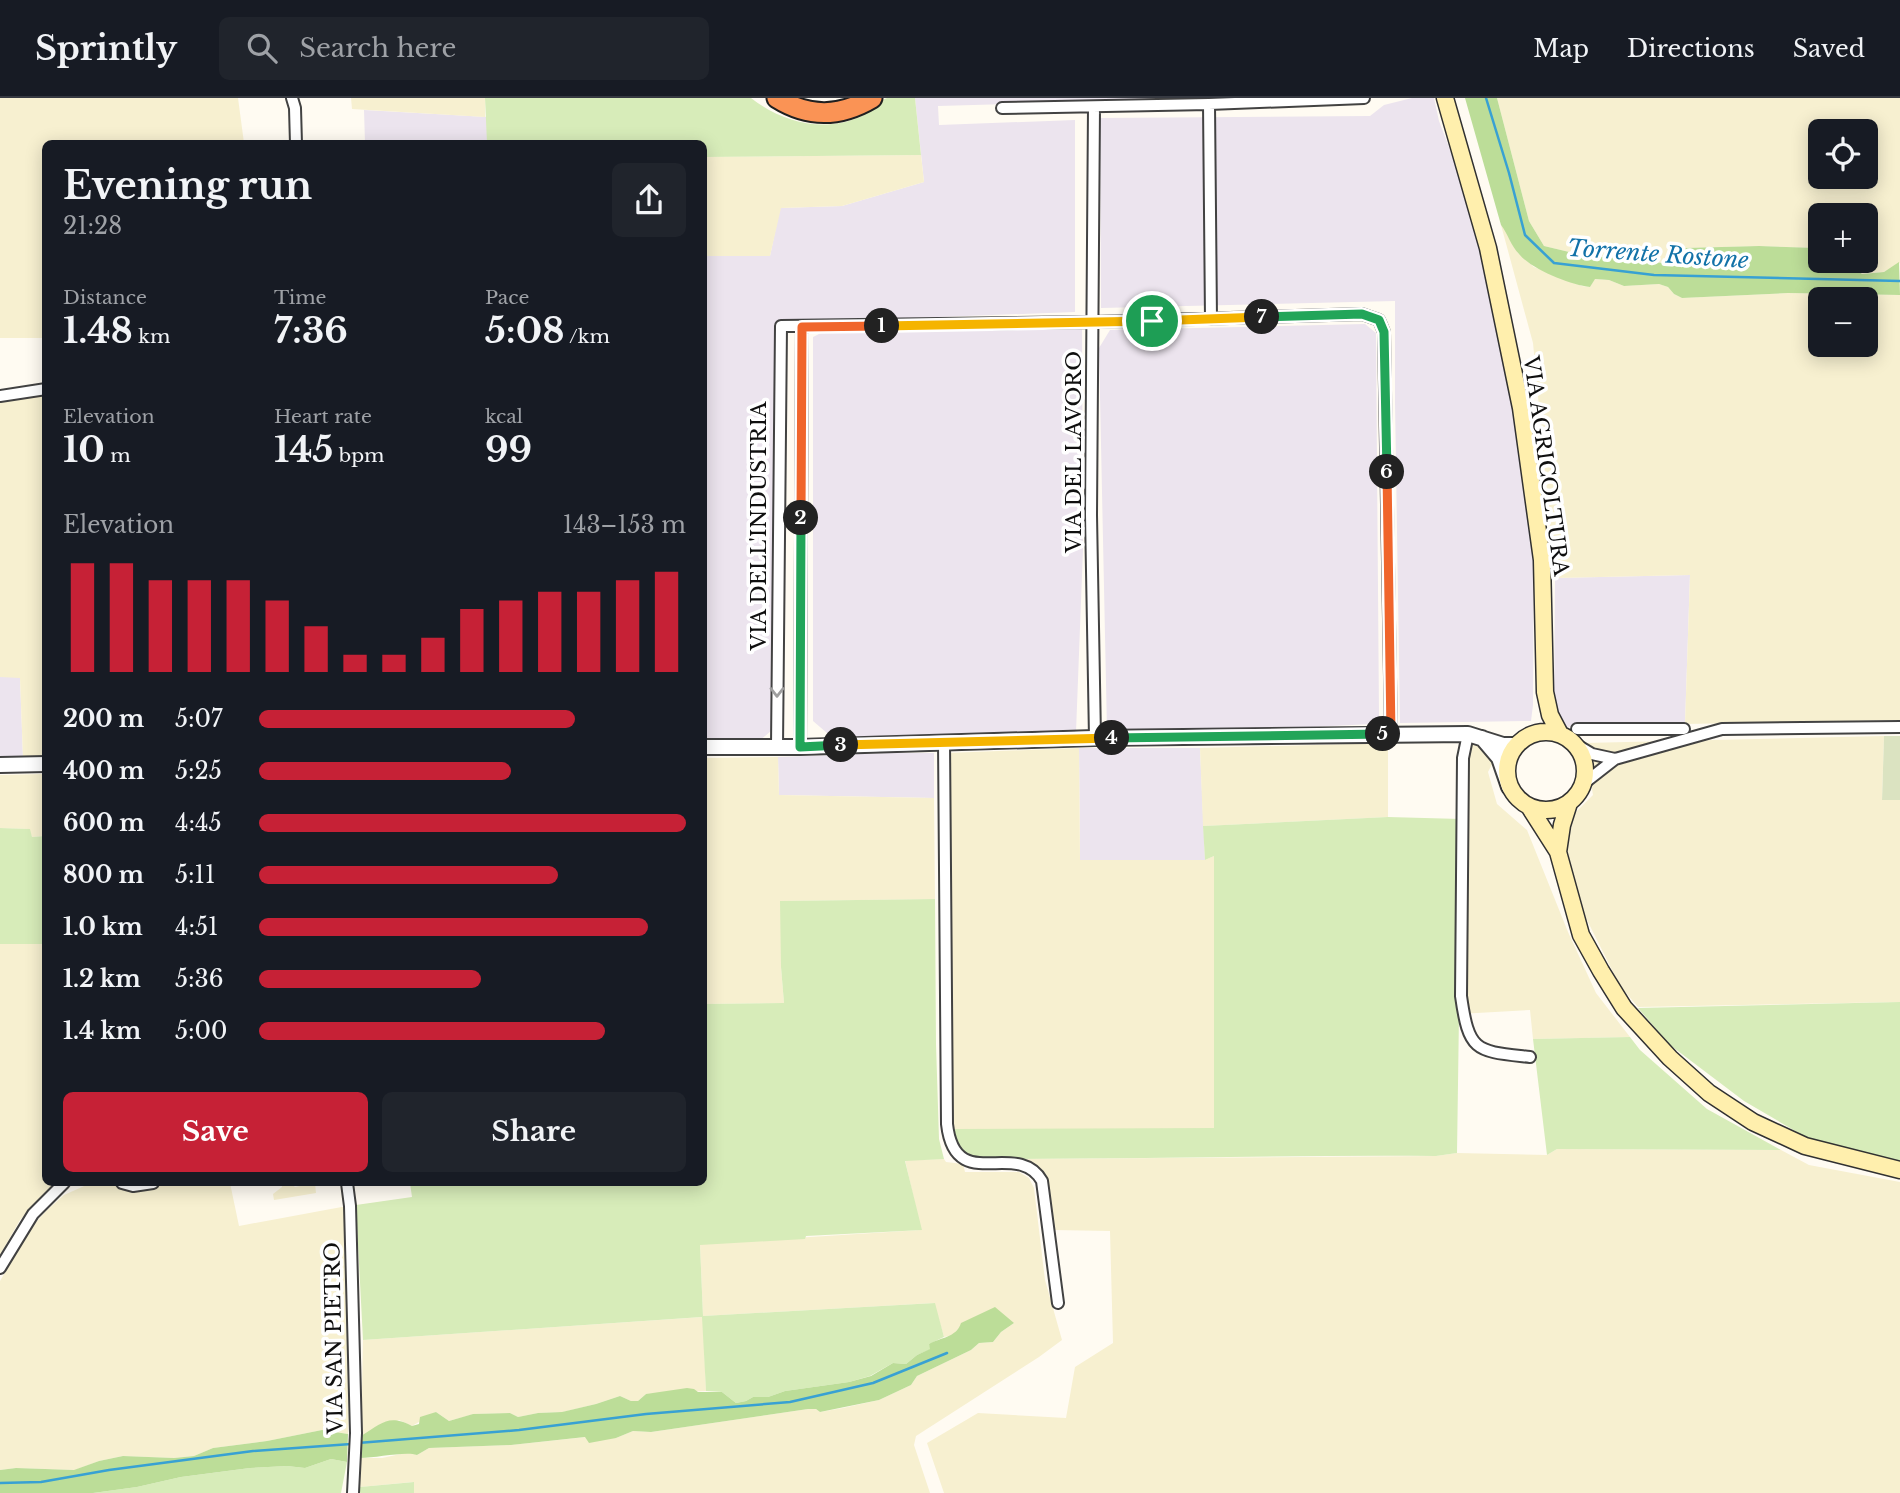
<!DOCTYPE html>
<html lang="en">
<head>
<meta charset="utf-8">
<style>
	:root { --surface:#171b24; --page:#20242c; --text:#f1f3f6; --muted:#9ea1a6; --line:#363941; --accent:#c62136 }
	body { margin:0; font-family:"Libre Baskerville",serif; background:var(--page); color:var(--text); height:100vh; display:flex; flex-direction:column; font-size:26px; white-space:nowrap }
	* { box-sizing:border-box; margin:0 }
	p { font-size:23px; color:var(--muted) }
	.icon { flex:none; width:38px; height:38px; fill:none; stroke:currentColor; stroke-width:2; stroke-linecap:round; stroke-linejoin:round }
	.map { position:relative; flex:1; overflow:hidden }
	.drawer { position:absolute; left:42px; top:42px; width:665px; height:1046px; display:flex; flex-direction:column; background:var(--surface); border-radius:10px; box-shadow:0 4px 18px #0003 }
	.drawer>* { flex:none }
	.buttons { position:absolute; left:1808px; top:21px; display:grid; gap:14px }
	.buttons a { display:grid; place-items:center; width:70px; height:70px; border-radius:10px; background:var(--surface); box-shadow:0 4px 18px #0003; font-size:35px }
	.pin { position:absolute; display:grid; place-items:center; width:60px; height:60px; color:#fff; margin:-30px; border:4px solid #fff; border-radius:50%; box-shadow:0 2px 7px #0007 }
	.km { position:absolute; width:35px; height:35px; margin:-18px; border-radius:50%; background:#222; color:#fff; font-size:19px; line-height:35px; text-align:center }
	.round { display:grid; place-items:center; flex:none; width:74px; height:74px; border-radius:10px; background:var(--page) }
	.summary { display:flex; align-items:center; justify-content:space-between; height:119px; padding:0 21px }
	h1 { font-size:38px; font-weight:700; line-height:52px }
	.metrics { display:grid; grid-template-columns:repeat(3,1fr); gap:10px; height:119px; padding:7px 21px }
	.metrics div { display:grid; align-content:center }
	.metrics b { font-size:35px; font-weight:700 }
	.metrics small { font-size:19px; font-weight:400 }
	.metrics p { font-size:19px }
	.chart { height:196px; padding:14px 21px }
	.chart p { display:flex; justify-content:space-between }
	.chart svg { width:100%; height:126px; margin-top:7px; stroke:var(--accent); stroke-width:6 }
	.action { display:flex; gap:14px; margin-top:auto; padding:14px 21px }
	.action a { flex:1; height:80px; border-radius:10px; background:var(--accent); color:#fff; font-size:28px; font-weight:700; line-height:80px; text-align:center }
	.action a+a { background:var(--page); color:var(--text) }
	ul { padding:0 21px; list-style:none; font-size:23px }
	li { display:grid; grid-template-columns:112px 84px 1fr; align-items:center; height:52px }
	li i { height:18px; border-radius:9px; background:var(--accent) }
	header { display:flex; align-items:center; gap:42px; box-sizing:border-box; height:98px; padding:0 35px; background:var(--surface); border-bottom:2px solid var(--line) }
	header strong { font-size:33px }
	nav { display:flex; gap:38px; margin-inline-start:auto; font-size:24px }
	.search { width:490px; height:63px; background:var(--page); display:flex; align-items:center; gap:18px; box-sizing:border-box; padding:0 24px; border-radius:10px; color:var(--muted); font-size:26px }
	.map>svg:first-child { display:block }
</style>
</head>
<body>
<header>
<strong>Sprintly</strong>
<div class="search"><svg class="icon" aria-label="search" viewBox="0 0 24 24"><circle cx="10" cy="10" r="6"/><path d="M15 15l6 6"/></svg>Search here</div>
<nav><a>Map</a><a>Directions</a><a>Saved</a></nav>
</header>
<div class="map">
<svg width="1900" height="1395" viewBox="0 0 1900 1395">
	<rect width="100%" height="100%" fill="#fffbf2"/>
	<path fill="#ece4ee" d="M915,0H1222L938,8L939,27L1075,22V214L779,225L771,633L759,643L704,644V158H770L780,110L842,108L924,84Z
		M1412,0H1434L1439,23L1480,130L1534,403L1533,607L1531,623L1400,625L1395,304V203L1101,210L1100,20L1370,18L1384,7Z
		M364,12L488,19L487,45H365Z
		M1082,226L1083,451L1076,634L834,641L813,623V239L823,234Z
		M1365,226L1376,235L1379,618L1372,626L1292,630L1199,633H1107L1099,250L1110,232Z
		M1690,477L1685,626L1564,629L1554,617L1555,480Z
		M0,579H20L23,660H0Z
		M1079,650H1200L1205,762H1080Z
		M888,655H934V700L779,697L778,659Z"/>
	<path fill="#f7f0d0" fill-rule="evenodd" d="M0,0H238L244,45L46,46L45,240H0Z
		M351,0H485V19L352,11Z
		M1497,0H1900V165L1884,174L1862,176L1853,168L1821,170L1818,150L1759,148L1684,150L1676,151L1677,164L1670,166L1640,162L1628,157L1618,160L1586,158L1544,148L1529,123ZM1820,33H1866V79H1820ZM1820,117H1866V163H1820Z
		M921,57L924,84L842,108L781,110L770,158H704V59Z
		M1501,127L1509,137L1518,155L1534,169L1582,188L1590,189L1594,181L1609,182L1624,188L1659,186L1668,189L1674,196L1682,200L1788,195L1900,197V622L1685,626L1690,477L1555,480L1533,245ZM1820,201H1866V247H1820Z
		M45,298V659L23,660L20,580L0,579V303Z
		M1884,638L1882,701L1900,702V904L1638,909L1620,888L1574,796L1559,742L1573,717L1593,697L1584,645Z
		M1388,645V719L1203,728L1200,650Z
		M1460,646L1502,647L1488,674L1497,706L1527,732L1568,834L1596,895L1630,939L1533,941L1530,912L1459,916L1456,903V743L1461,720Z
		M1079,650L1080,762H1205L1214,758V1031H953L949,946L947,655Z
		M778,659L779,697L934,700L935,801L781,803V869L784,905L704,906V660Z
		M45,676V738L32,739L29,731L0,730V677Z
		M0,846H45L46,1085H58L37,1103L20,1122L0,1157Z
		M1557,1051L1781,1052L1809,1067L1900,1084V1395H944L927,1345L978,1315L1066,1320L1075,1269L1113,1245L1110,1133L1053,1132L1044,1078L1038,1070L1021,1061L1436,1058L1457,1055L1547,1057Z
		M944,1061L946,1064L963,1066L965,1074H1019L1029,1080L1034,1090L1045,1182L1062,1242L1039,1259L916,1338L914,1347L930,1395H414L413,1384L360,1389V1360H382L410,1354L417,1357L429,1350L511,1347L586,1339L616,1340L633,1333L651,1334L808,1311H816L820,1314L843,1310L879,1302L911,1287L917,1278L971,1252L979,1245L993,1244L1001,1234L1014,1225L960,1229L953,1237L944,1239L934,1205L703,1218L700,1146L921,1132L905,1062Z
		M91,1085H230L239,1128L347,1108L345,1159L350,1277L348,1336L322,1332L267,1343L213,1350L194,1358L174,1360L123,1358L99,1363L75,1372L16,1370L0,1372V1183L31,1130L46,1113L64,1097Z
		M282,1085H290L295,1089L315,1085L316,1095L274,1102L273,1096L282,1089Z
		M703,1219L706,1293L646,1296L638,1303H631L620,1298L596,1306L563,1314L538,1315L518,1319L510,1315L474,1316L449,1323L436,1314L412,1328L399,1322L361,1338L363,1242Z"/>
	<path fill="#d7ecb9" d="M485,0H751C782,24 822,35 860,19C870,15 878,3 887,0C894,0 907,0 915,0L921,57L704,59V46L487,45Z
		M1388,719L1461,721L1456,743V903L1459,916L1457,1055L1436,1058C1279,1057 1123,1061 967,1061L959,1057L953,1031L1214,1030V758L1205,762L1203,728Z
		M0,730L30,731L32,739L45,738V846H0Z
		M935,801L936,946L939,1041L944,1061L905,1063L922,1132L806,1138L805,1141L700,1147L703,1218L935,1205L944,1239L929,1246L931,1251L917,1257L906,1266L893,1265L870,1278L849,1284L785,1293L768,1299H753L746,1303L736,1305L722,1294L706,1293L702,1219L363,1242L356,1107L412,1099L410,1085H704V906L784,905L781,869L780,803Z
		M1900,904V1063L1847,1054L1809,1041L1744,1003L1670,947L1638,910Z
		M1630,939L1640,952L1707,1011L1781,1052L1557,1051L1547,1057L1533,941Z
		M331,1361L347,1364L341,1395H93L137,1389L181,1379L250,1370L287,1368L305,1370Z
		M414,1384V1395H359L360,1389Z"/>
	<path fill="#bcdd98" d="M1465,0H1497L1529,123L1544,148L1586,158L1618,160L1628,157L1640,162L1670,166L1677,163L1675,151L1684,150L1759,148L1818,150V159L1821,170L1853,168L1862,176L1884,174L1899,164L1900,197L1788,195L1682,200L1674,196L1668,189L1659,186L1624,188L1609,182L1595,181L1590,189C1571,187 1532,172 1519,156C1511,148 1508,136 1501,127Z
		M995,1209L1014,1225L1001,1234L993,1244L979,1245L971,1252L917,1278L911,1287L879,1302L820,1314L816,1311H808L651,1334L633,1333L616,1340L589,1345L585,1339L511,1347L429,1350L417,1357C406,1353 376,1360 360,1360L361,1338C383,1325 388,1316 412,1328L419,1326L420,1319L436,1314L449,1323L473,1316L510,1315L518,1319L538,1315L562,1314L596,1306L620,1298L631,1303H638L646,1296L687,1290L694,1291L698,1294H722L736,1305L746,1303L753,1299H768L785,1293L849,1284L871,1278L893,1265L906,1266L917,1257L930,1251L929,1246C941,1239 956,1240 961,1225Z
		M322,1332L348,1336L347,1364L331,1361L305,1370L287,1368L250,1370L181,1379L137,1389L93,1395H0V1372L16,1370L74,1372L99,1363L123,1358L174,1360L194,1358L213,1350L267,1343Z"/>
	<path fill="#dbe3c1" d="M1884,638H1900V702H1882Z"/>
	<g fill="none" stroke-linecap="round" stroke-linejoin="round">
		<path stroke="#38a1d3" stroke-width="2.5" d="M1486,0L1509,75L1525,137L1554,165L1654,177L1900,183
			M358,1345L519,1332L646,1316L790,1304L873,1285L947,1255
			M0,1385L41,1384L109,1372L253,1353L351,1346"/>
		<g stroke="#424242" stroke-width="14">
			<path id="minor" d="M292,0L295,10L296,46
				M1209,6L1211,221
				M1094,9L1091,417L1095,640
				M1002,10L1209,6L1364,0
				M0,298L46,291
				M1577,631H1684
				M1468,636L1463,660L1461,898C1469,955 1476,953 1530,959
				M944,643L947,1026C955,1098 1017,1040 1042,1083L1058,1205
				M1572,644L1592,656L1615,661
				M777,649L781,228L1094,224L1362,216L1379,222L1384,234L1391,636
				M800,649L802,229
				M1583,686L1615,661L1722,631L1900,629
				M122,1085L133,1088L153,1085
				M347,1085L350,1108L356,1335L353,1395
				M0,1170L33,1116L64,1085"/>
		</g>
		<g stroke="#424242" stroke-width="18">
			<path id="tertiary" d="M1482,640L1499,660L1509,689
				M704,649H800L1095,640L1468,636L1503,647H1516
				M0,667L46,666"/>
		</g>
		<g stroke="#313131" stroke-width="19">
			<path id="secondary" d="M1445,0L1488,150L1521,310L1542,462L1545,594L1550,617L1560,636
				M1507 673a39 39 0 1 1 78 0a39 39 0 1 1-78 0Z
				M1530,710L1558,754L1581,837L1601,873L1624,910L1670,960L1709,995L1753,1024L1805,1048L1900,1072
				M1558,754L1562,727L1569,705"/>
		</g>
		<g stroke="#202020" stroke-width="23">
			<path id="motorway" d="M777,0C809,20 840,19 872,0"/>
		</g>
		<use href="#minor" stroke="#fff" stroke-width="10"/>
		<use href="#tertiary" stroke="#fff" stroke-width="14"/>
		<use href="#secondary" stroke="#ffefad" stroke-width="16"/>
		<use href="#motorway" stroke="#fa9355" stroke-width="19"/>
	</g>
	<defs><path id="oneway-chevron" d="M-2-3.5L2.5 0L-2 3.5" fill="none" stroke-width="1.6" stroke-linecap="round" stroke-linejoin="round" transform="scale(1.75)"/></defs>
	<use stroke="#9f9f9f" href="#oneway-chevron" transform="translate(777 594) rotate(90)"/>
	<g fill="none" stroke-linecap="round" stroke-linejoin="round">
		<g stroke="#fff" stroke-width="14">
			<path id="split-1" d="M882,228L1152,223"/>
		</g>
		<g stroke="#fff" stroke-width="14">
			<path id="split-2" d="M801,420L802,229L882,228"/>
		</g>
		<g stroke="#fff" stroke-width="14">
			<path id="split-3" d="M801,420L800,649L841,647"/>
		</g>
		<g stroke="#fff" stroke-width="14">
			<path id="split-4" d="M841,647L1112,640"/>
		</g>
		<g stroke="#fff" stroke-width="14">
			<path id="split-5" d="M1112,640L1383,636"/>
		</g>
		<g stroke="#fff" stroke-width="14">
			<path id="split-6" d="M1383,636H1391L1387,374"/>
		</g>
		<g stroke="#fff" stroke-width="14">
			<path id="split-7" d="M1262,219L1362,216L1379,222L1384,234L1387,374"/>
		</g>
		<g stroke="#fff" stroke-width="14">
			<path id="split-8" d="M1152,223L1262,219"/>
		</g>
		<use href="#split-1" stroke="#f5b400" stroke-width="9"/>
		<use href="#split-2" stroke="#f0652b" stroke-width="9"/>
		<use href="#split-3" stroke="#22a559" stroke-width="9"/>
		<use href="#split-4" stroke="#f5b400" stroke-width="9"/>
		<use href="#split-5" stroke="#22a559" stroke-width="9"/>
		<use href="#split-6" stroke="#f0652b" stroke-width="9"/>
		<use href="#split-7" stroke="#22a559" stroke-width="9"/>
		<use href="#split-8" stroke="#f5b400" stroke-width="9"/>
	</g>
	<g text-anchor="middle" stroke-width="7" stroke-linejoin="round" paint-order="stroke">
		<g font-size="21" fill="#0f0f0f" stroke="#fff">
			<text transform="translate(1074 354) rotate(-90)" y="7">VIA DEL LAVORO</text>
			<text transform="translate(1546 368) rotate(82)" y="7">VIA AGRICOLTURA</text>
			<text transform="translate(759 428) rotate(-90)" y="7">VIA DELL'INDUSTRIA</text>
			<text transform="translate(334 1240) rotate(-91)" y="7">VIA SAN PIETRO</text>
		</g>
		<g font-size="23" font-style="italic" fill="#1272a8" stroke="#fff">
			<text transform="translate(1658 156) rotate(4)" y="8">Torrente Rostone</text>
		</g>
	</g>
</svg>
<div class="buttons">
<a><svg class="icon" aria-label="locate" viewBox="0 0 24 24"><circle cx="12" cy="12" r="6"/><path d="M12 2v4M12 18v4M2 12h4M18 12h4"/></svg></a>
<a>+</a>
<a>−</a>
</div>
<div class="pin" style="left:1152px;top:223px;background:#1e9e55"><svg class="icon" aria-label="arrive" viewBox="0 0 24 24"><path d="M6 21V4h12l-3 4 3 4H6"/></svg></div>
<b class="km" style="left:882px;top:228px">1</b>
<b class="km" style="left:801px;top:420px">2</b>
<b class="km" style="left:841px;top:647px">3</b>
<b class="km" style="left:1112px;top:640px">4</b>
<b class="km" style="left:1383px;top:636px">5</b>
<b class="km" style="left:1387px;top:374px">6</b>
<b class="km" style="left:1262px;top:219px">7</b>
<section class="drawer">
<div class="summary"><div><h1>Evening run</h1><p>21:28</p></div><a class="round"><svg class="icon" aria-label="share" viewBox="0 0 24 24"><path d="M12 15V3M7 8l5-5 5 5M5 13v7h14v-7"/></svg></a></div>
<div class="metrics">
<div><p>Distance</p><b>1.48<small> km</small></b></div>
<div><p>Time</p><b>7:36</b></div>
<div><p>Pace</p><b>5:08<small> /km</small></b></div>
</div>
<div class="metrics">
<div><p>Elevation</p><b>10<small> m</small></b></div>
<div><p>Heart rate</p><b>145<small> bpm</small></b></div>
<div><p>kcal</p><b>99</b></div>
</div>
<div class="chart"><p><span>Elevation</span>143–153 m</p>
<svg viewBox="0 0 160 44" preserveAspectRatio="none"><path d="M5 44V6M15 44V6M25 44V12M35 44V12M45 44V12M55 44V19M65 44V28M75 44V38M85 44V38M95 44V32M105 44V22M115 44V19M125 44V16M135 44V16M145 44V12M155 44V9"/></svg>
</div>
<ul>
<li><b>200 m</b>5:07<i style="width:74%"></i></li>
<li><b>400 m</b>5:25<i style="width:59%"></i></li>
<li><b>600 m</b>4:45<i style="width:100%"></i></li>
<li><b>800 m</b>5:11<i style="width:70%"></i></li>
<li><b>1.0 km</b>4:51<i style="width:91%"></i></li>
<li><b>1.2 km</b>5:36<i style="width:52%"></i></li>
<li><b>1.4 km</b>5:00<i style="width:81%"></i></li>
</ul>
<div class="action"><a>Save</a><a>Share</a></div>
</section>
</div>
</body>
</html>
